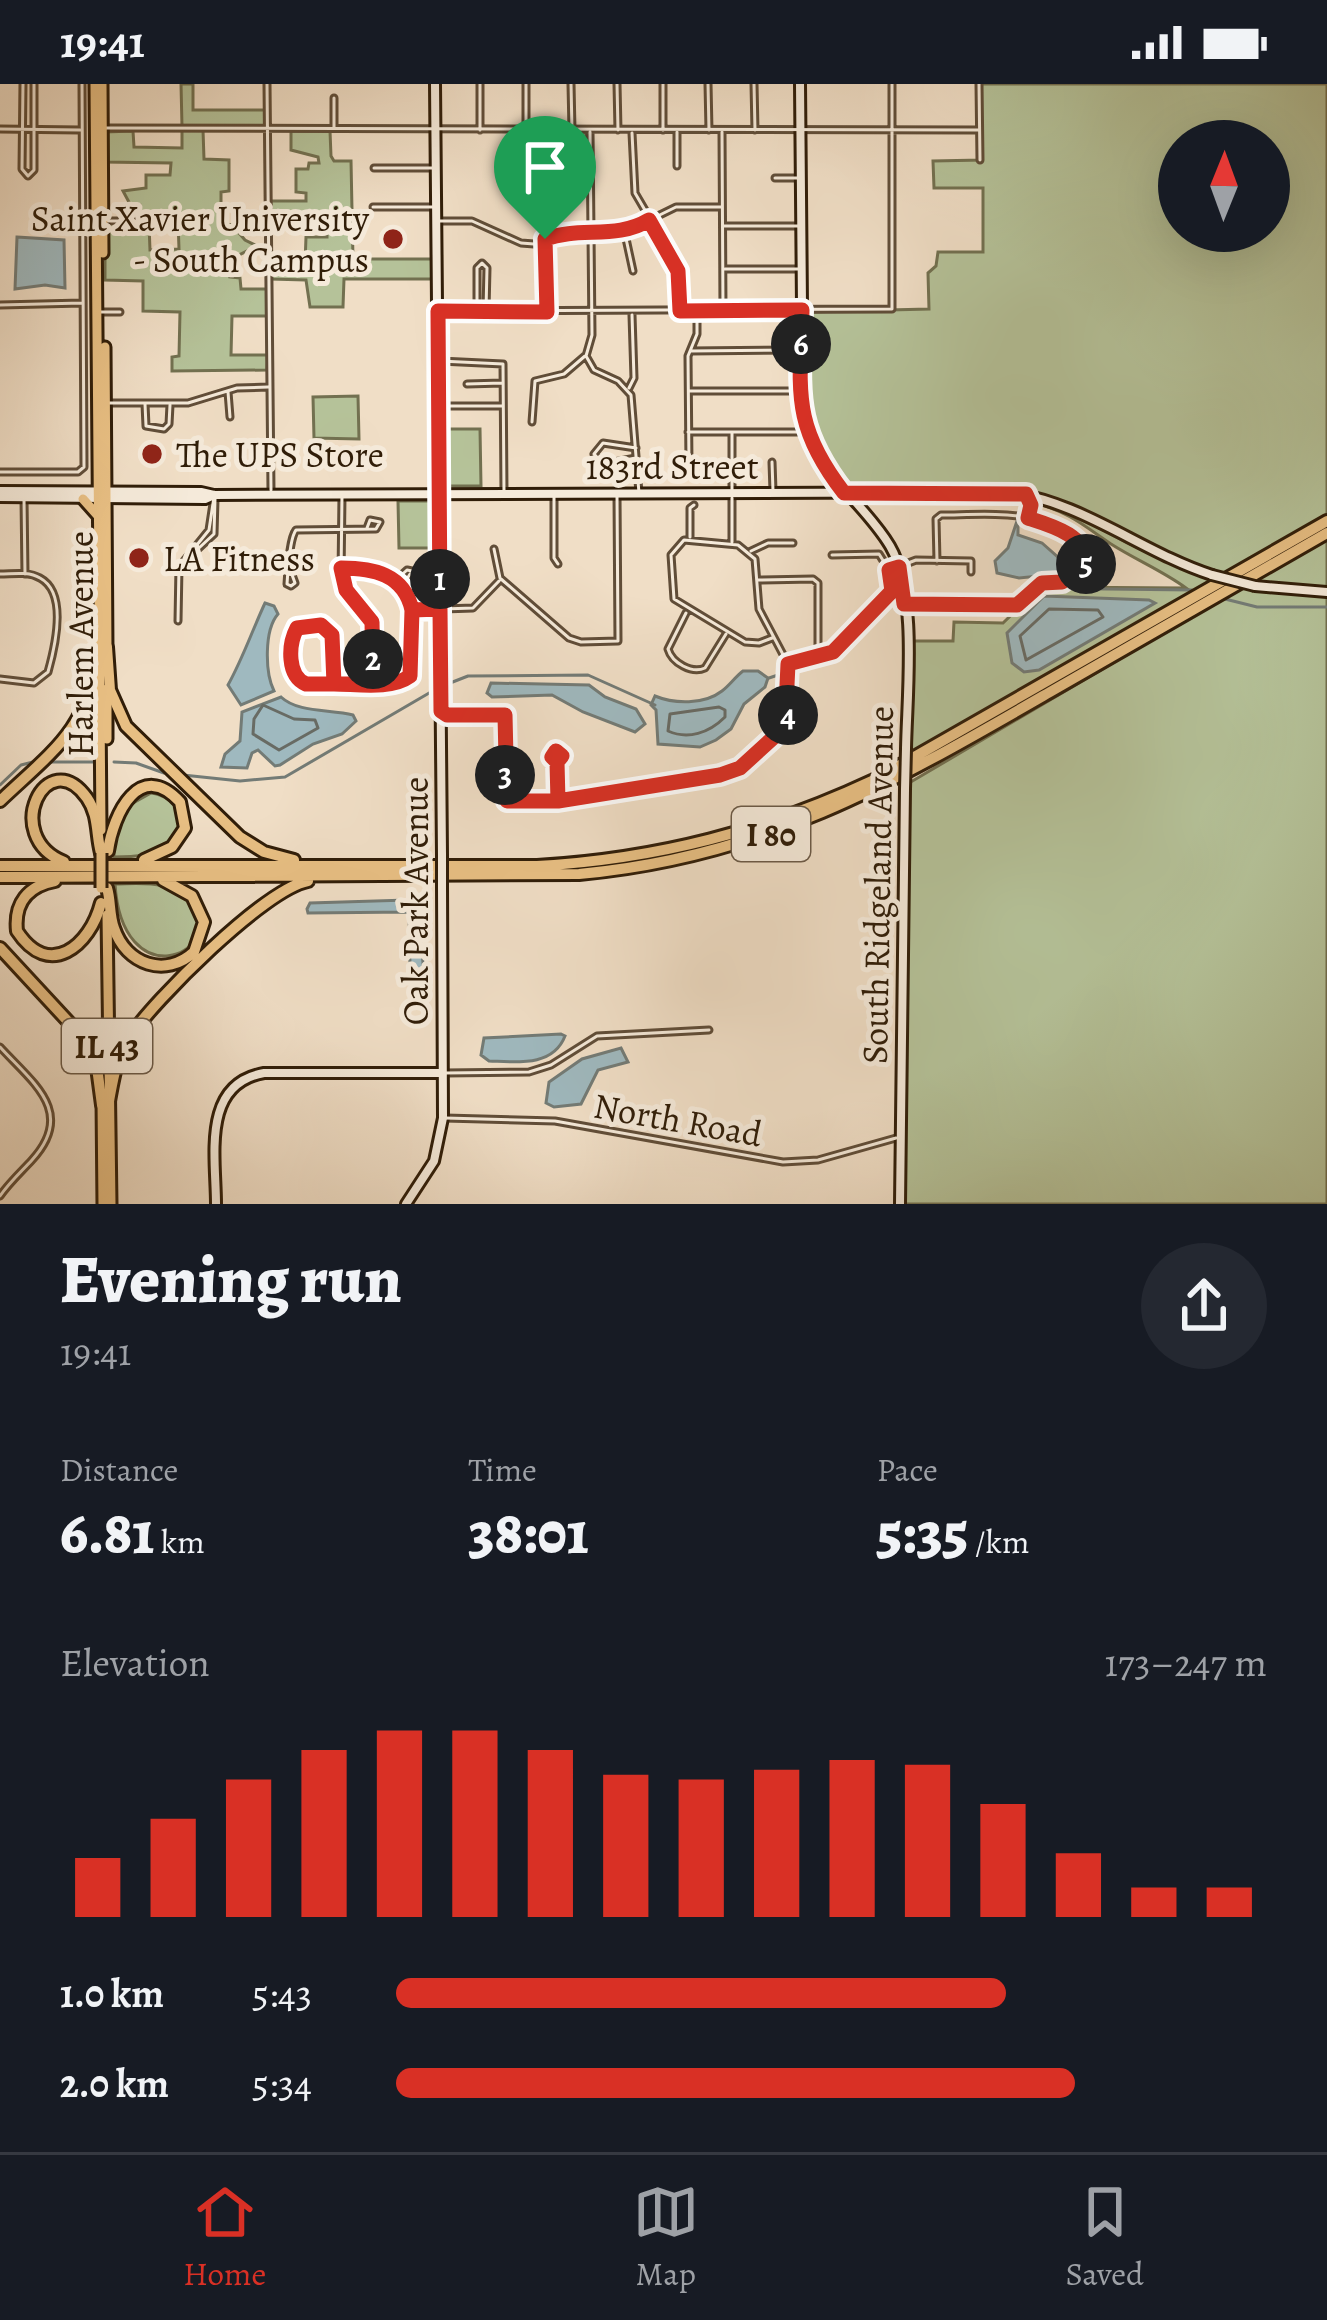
<!DOCTYPE html>
<html lang="en">
<head>
<meta charset="utf-8">
<style>
	:root { --surface:#171b24; --page:#242831; --text:#f1f3f6; --muted:#9ea1a6; --line:#363941; --accent:#d93025 }
	body { margin:0; font-family:Alegreya,serif; background:var(--page); color:var(--text); height:100vh; display:flex; flex-direction:column; font-size:45px; white-space:nowrap }
	* { box-sizing:border-box; margin:0 }
	p { font-size:39px; color:var(--muted) }
	.icon { flex:none; width:66px; height:66px; fill:none; stroke:currentColor; stroke-width:2; stroke-linecap:round; stroke-linejoin:round }
	.map { position:relative; height:1120px; overflow:hidden }
	.drawer { display:flex; flex-direction:column; background:var(--surface); flex:1 }
	.drawer>* { flex:none }
	.needle { width:78px; rotate:1deg }
	.buttons { position:absolute; left:1158px; top:36px; display:grid; gap:24px }
	.buttons a { display:grid; place-items:center; width:132px; height:132px; border-radius:50%; background:var(--surface); box-shadow:0 12px 48px #0002; font-size:60px }
	.pin { position:absolute; display:grid; place-items:center; width:102px; height:102px; color:#fff; margin:-123px -51px; border-radius:50% 50% 50% 0; rotate:-45deg; box-shadow:0 0 12px #0007 }
	.pin .icon { rotate:45deg }
	.km { position:absolute; width:60px; height:60px; margin:-30px; border-radius:50%; background:#222; color:#fff; font-size:33px; line-height:60px; text-align:center }
	.round { display:grid; place-items:center; flex:none; width:126px; height:126px; border-radius:63px; background:var(--page) }
	.headline { display:flex; align-items:center; justify-content:space-between; height:204px; padding:0 60px }
	h1 { font-size:66px; font-weight:800; line-height:90px }
	.metrics { display:grid; grid-template-columns:repeat(3,1fr); gap:18px; height:204px; padding:12px 60px }
	.metrics div { display:grid; align-content:center }
	.metrics b { font-size:60px; font-weight:800 }
	.metrics small { font-size:33px; font-weight:400 }
	.metrics p { font-size:33px }
	.chart { height:336px; padding:24px 60px }
	.chart p { display:flex; justify-content:space-between }
	.chart svg { width:100%; height:216px; margin-top:12px; stroke:var(--accent); stroke-width:6 }
	ul { padding:0 60px; list-style:none; font-size:39px }
	li { display:grid; grid-template-columns:192px 144px 1fr; align-items:center; height:90px }
	li i { height:30px; border-radius:15px; background:var(--accent) }
	.status { display:flex; justify-content:space-between; align-items:center; height:84px; padding:0 60px; background:var(--surface); direction:ltr }
	.status svg { height:33px; fill:currentColor }
	.dock { display:flex; justify-content:space-around; align-items:center; height:168px; border-top:3px solid var(--line); background:var(--surface); font-size:33px; color:var(--muted) }
	.dock a { display:grid; justify-items:center; gap:6px }
	.dock .active { color:var(--accent) }
	.map>svg:first-child { display:block }
</style>
</head>
<body>
<div class="status"><b>19:41</b><svg viewBox="0 0 49 12"><path d="M0 12V9h3v3zM5 12V6h3v6zM10 12V3h3v9zM15 12V0h3v12zM26 1h20v11H26zM47 4h2v5h-2z"/></svg></div>
<div class="map">
<svg width="1327" height="1120" viewBox="0 0 1327 1120">
	<rect width="100%" height="100%" fill="#f0dec6"/>
	<filter id="stains"><feTurbulence type="fractalNoise" baseFrequency=".00167" numOctaves="4"/><feColorMatrix values="0 0 0 0 .2 0 0 0 0 .09 0 0 0 0 .02 0 0 0 .5 -.17"/></filter>
	<radialGradient id="worn" r=".72"><stop offset=".6" stop-color="#630" stop-opacity="0"/><stop offset="1" stop-color="#630" stop-opacity=".3"/></radialGradient>
	<path fill="#b5c299" stroke="#727050" stroke-width="3" fill-rule="evenodd" d="M181,0H193V26H266L265,43L182,42Z
		M981,0H1327V432L1223,492L1157,467L1055,415L1017,406L853,404C792,374 806,284 805,228L929,225L928,189L936,182L938,168H983V104H934L933,77L982,76ZM1179,57H1269V147H1179Z
		M182,46H203L204,75L229,76V107L221,108V139L232,141L245,156L257,162L233,174L230,193L240,194L241,205H267L268,232H232L231,271H268L267,286L172,287V273L179,272L180,228L143,227V197L105,196V139L149,140L150,166L179,165L178,136H141L140,121L130,120L123,107L146,104V91H170L171,79L104,78L105,48L133,47L134,63L182,64Z
		M291,47H330L331,72L334,77H351L353,175H433L434,195H344L343,223H310L306,196L271,195V180H305L306,153H327V141L270,140V117H306V109L296,108V85H308L309,79H319L318,73L291,66Z
		M539,48H586V99L531,93C530,75 536,64 539,48Z
		M358,312L359,355L314,354L313,313Z
		M445,345H480L481,402H447Z
		M398,417H431V464H399Z
		M1042,417C1101,442 1155,478 1216,496L908,672L909,557H953L954,538L1003,539L1040,503L1186,504C1163,487 1136,476 1111,460C1083,441 1070,429 1036,419Z
		M1327,453V1120H903L909,699Z
		M151,709C176,712 192,738 171,758C155,772 134,773 114,773V755L126,723Z
		M115,800C130,800 147,798 162,802C174,804 186,812 192,822C225,872 122,912 115,800Z"/>
	<path fill="#9fb9bf" stroke="#737b76" stroke-width="3" d="M17,153L64,156L65,204L45,201L15,205Z
		M1018,434V451L1042,459L1060,475V490L1019,494L997,489L995,477L1008,464Z
		M1044,512L1149,516L1155,519L1039,586L1024,588L1012,579L1007,549Z
		M265,519L274,522L278,530C264,546 265,589 274,607L241,621L228,601C243,574 252,547 265,519Z
		M743,587H758L768,594L765,603L744,620L731,645L716,656L700,663L658,660L656,626L651,621L655,612C674,620 704,621 722,607C730,601 735,593 743,587Z
		M491,599L589,601L605,613L636,625L645,640L635,648L583,628L552,611L492,613L487,609Z
		M281,613C298,629 330,625 353,631L356,637L342,650L313,660L280,681L275,682L258,666L252,669L247,684L221,683L225,670L240,657L242,628Z
		M407,816L409,825L418,826L424,889H416L410,882L409,828L308,829L307,825L310,819Z
		M561,950L565,952C553,983 517,978 489,977L481,971L484,954Z
		M621,964L628,978L598,986L581,1020L554,1023L546,1019L549,998L582,975Z"/>
	<g fill="none" stroke-linecap="round" stroke-linejoin="round">
		<path stroke="#686b64" stroke-width="3" d="M1049,525L1098,526L1103,533L1026,576L1020,552Z
			M263,621L294,635L315,636L318,644L279,666L253,650L254,635Z
			M719,623L725,626V633C709,649 688,656 668,647L670,630Z"/>
		<path stroke="#737b76" stroke-width="3" d="M1021,504L1192,506
			M1225,515L1257,523H1327
			M792,587L836,573L898,510
			M769,594L784,589
			M445,601L468,592L588,591L655,621
			M49,678H94
			M114,678L136,679L164,689
			M183,691L240,697L285,693L436,605
			M0,701L21,681L33,678"/>
		<g stroke="#604d38" stroke-width="9">
			<path id="street" d="M23,0L22,85L28,92L34,86V0
				M267,0L271,406
				M480,0V46
				M526,0V46
				M571,0L572,46
				M617,0L618,46
				M663,0V46
				M708,0L709,46
				M754,0L755,46
				M979,0L980,76
				M334,14V43
				M105,44L979,46
				M0,45L80,46
				M590,48L592,251L586,272L594,286L618,297L631,311L639,409
				M677,48V82
				M722,48L723,225
				M632,49L635,109L674,176L680,198V225
				M374,84H432
				M775,94H799
				M373,123H435
				M542,126L547,226
				M104,137H175
				M438,137H472L521,159L534,160L565,150L625,148L676,123H722
				M724,142H798
				M625,150L633,187
				M725,185H800
				M0,221L82,219
				M477,225V184L482,179L487,184L486,226
				M439,227L892,225V0
				M100,228H120
				M690,267L801,266
				M440,277L503,280L504,409
				M467,300L502,299
				M629,304L634,294L632,231
				M689,307H799
				M228,308L230,333
				M106,319H188L237,304L268,303
				M145,320L146,342L164,345L169,340L170,321
				M440,322H503
				M532,338L535,297L564,290L585,272
				M688,348H804
				M732,348V405
				M636,374L603,380L594,370L603,359L636,364
				M772,378L773,407
				M689,381L688,272L697,250V229
				M0,388H78L84,383L82,0
				M554,411V474L558,480
				M342,412L341,492L346,506L372,538L373,600
				M732,414V458
				M24,415L25,490
				M690,453V424L694,421
				M494,465L500,494
				M751,467L768,459H793
				M186,476L214,450L215,415
				M890,486L916,476L971,477V488
				M291,488L295,499L291,502L287,500C288,488 289,455 296,446L376,445L380,438L370,436L367,444
				M0,490C13,490 28,487 40,494C68,509 55,563 48,588L34,599L0,595
				M501,495L569,554L581,558L618,557L617,411
				M396,496L407,486L412,487L401,504
				M758,496L813,495L818,499V572
				M907,520H1020C1026,514 1034,502 1042,499C1059,492 1083,501 1087,469C1061,422 986,431 941,431L936,435L937,477
				M413,526L473,524L499,497
				M686,529L668,565C672,579 692,590 705,584L726,550
				M178,537L179,483L209,446L214,413
				M788,580L833,568L892,507L889,486L879,470L832,471
				M334,600L331,549L321,541L299,542L293,551L292,588L296,596L306,600H397L408,594C414,581 413,569 413,555C412,500 395,484 341,484
				M444,626H501L504,629
				M442,628L503,631
				M505,631L504,713L511,718L597,712L647,700L720,691L740,684L775,656L788,631V580L759,525L755,475L738,461L684,456L671,471L674,515L745,558L759,559L772,554
				M559,667L562,674L556,677L552,671Z
				M557,678L558,715
				M0,963C33,999 76,1028 32,1076C21,1088 9,1099 0,1112
				M445,989L529,988L551,981L597,952L709,946
				M445,1034L555,1037L783,1078L818,1076L896,1054"/>
		</g>
		<g stroke="#301d08" stroke-width="14">
			<path id="secondary" d="M435,0L442,771
				M800,0L803,333C814,389 862,415 890,462C918,510 907,609 906,665
				M0,407L201,408L214,411L1007,408C1082,417 1141,468 1212,491
				M0,413L205,415L214,411
				M1255,502L1327,508
				M216,1120C216,1073 201,1000 264,989H443
				M406,1120L434,1077L443,1034L442,802
				M900,1120L905,705"/>
		</g>
		<g stroke="#301d08" stroke-width="15">
			<path id="primary" d="M95,0L101,746
				M102,0L103,169
				M105,263L107,565
				M83,415L99,433
				M107,605V655
				M107,831L111,1120
				M102,1017L103,1120"/>
		</g>
		<g stroke="#301d08" stroke-width="16">
			<path id="highway" d="M107,563L110,606L126,642L240,753L264,768L294,776
				M0,717C55,665 86,647 100,568
				M108,767C113,730 140,674 180,718L185,744L172,763L144,776
				M64,778C0,752 47,658 87,714C99,731 96,751 101,769
				M0,782H537C657,775 765,747 874,696L1327,437
				M0,793L579,790C766,773 892,699 1050,608C1142,555 1235,502 1327,449
				M55,797C28,802 14,819 17,847C49,896 90,862 101,819
				M107,804C111,817 109,831 114,844C126,881 166,894 194,868L204,838L192,812L163,796
				M0,864L88,959L96,976L102,1021
				M109,1017C113,996 116,974 128,955C154,916 265,805 308,797"/>
		</g>
		<use href="#street" stroke="#f5eada" stroke-width="3"/>
		<use href="#secondary" stroke="#f5eada" stroke-width="8"/>
		<use href="#primary" stroke="#e8bf83" stroke-width="9"/>
		<use href="#highway" stroke="#e8bf83" stroke-width="10"/>
		<g stroke="#301d08" stroke-width="14" stroke-linecap="butt">
			<path id="secondary-bridge" d="M1212,491L1255,502
				M905,705L906,665
				M442,771V802"/>
		</g>
		<g stroke="#301d08" stroke-width="15" stroke-linecap="butt">
			<path id="primary-bridge" d="M101,769V804"/>
		</g>
		<use href="#secondary-bridge" stroke="#f5eada" stroke-width="8"/>
		<use href="#primary-bridge" stroke="#e8bf83" stroke-width="9"/>
	</g>
	<g fill="none" stroke-linecap="round" stroke-linejoin="round">
		<g stroke="#fff" stroke-width="24">
			<path id="route" d="M545,155L547,228L438,227L440,525L412,526L410,592C391,606 357,600 334,600L332,551L321,541L297,544C288,561 287,592 306,600H373L372,538L346,506L341,484C373,484 404,490 412,526L440,525L441,627L447,631H505L507,717H558L557,678L562,672L556,667L552,673L557,678L558,717L720,691L740,684L785,643L788,580L833,568L892,507L889,486L899,483L904,520L1017,521L1042,499L1062,498L1085,481C1090,452 1050,441 1028,434L1031,421L1026,410L844,409C791,341 800,307 802,226L680,227L678,187L649,136C616,156 580,142 545,155"/>
		</g>
		<use href="#route" stroke="#d93025" stroke-width="15"/>
	</g>
	<g fill="#8f2418" stroke="#f5eada" stroke-width="4.5">
		<circle cx="393" cy="155" r="12"/>
		<circle cx="152" cy="370" r="12"/>
		<circle cx="139" cy="474" r="12"/>
	</g>
	<g text-anchor="middle" stroke-width="10" stroke-linejoin="round" paint-order="stroke">
		<g fill="#f5eada" stroke="#6b5a47" stroke-width="3">
			<rect x="732" y="723" width="78" height="54" rx="9"/>
			<rect x="62" y="935" width="90" height="54" rx="9"/>
		</g>
		<g font-size="33" font-weight="bold" fill="#301d08">
			<text x="771" y="762">I 80</text>
			<text x="107" y="974">IL 43</text>
		</g>
		<g font-size="36" fill="#301d08" stroke="#f5eada" text-anchor="start">
			<text x="369" y="147" text-anchor="end">Saint Xavier University<tspan x="369" dy="41">- South Campus</tspan></text>
			<text x="176" y="383">The UPS Store</text>
			<text x="163" y="487">LA Fitness</text>
		</g>
		<g font-size="36" fill="#301d08" stroke="#f5eada">
			<text x="672" y="395">183rd Street</text>
			<text transform="translate(80 560) rotate(-90)" y="13">Harlem Avenue</text>
			<text transform="translate(877 801) rotate(-89)" y="13">South Ridgeland Avenue</text>
			<text transform="translate(415 817) rotate(-90)" y="13">Oak Park Avenue</text>
			<text transform="translate(678 1035) rotate(10)" y="13">North Road</text>
		</g>
	</g>
	<rect width="100%" height="100%" filter="url(#stains)"/>
	<rect width="100%" height="100%" fill="url(#worn)"/>
</svg>
<div class="buttons">
<a><svg class="needle" viewBox="-14 -14 28 28"><path d="M0-13l5 13h-10z" fill="#e53935"/><path d="M0 13l5-13h-10z" fill="#9ea1a6"/></svg></a>
</div>
<div class="pin" style="left:545px;top:155px;background:#1e9e55"><svg class="icon" aria-label="arrive" viewBox="0 0 24 24"><path d="M6 21V4h12l-3 4 3 4H6"/></svg></div>
<b class="km" style="left:440px;top:495px">1</b>
<b class="km" style="left:373px;top:575px">2</b>
<b class="km" style="left:505px;top:691px">3</b>
<b class="km" style="left:788px;top:631px">4</b>
<b class="km" style="left:1086px;top:480px">5</b>
<b class="km" style="left:801px;top:260px">6</b>
</div>
<section class="drawer">
<div class="headline"><div><h1>Evening run</h1><p>19:41</p></div><a class="round"><svg class="icon" aria-label="share" viewBox="0 0 24 24"><path d="M12 15V3M7 8l5-5 5 5M5 13v7h14v-7"/></svg></a></div>
<div class="metrics">
<div><p>Distance</p><b>6.81<small> km</small></b></div>
<div><p>Time</p><b>38:01</b></div>
<div><p>Pace</p><b>5:35<small> /km</small></b></div>
</div>
<div class="chart"><p><span>Elevation</span>173–247 m</p>
<svg viewBox="0 0 160 44" preserveAspectRatio="none"><path d="M5 44V32M15 44V24M25 44V16M35 44V10M45 44V6M55 44V6M65 44V10M75 44V15M85 44V16M95 44V14M105 44V12M115 44V13M125 44V21M135 44V31M145 44V38M155 44V38"/></svg>
</div>
<ul>
<li><b>1.0 km</b>5:43<i style="width:70%"></i></li>
<li><b>2.0 km</b>5:34<i style="width:78%"></i></li>
</ul>
</section>
<nav class="dock">
<a class="active"><svg class="icon" aria-label="home" viewBox="0 0 24 24"><path d="M3 11l9-7 9 7M6 9v11h12V9"/></svg>Home</a>
<a><svg class="icon" aria-label="map" viewBox="0 0 24 24"><path d="M3 6l6-2 6 2 6-2v14l-6 2-6-2-6 2zM9 4v14M15 6v14"/></svg>Map</a>
<a><svg class="icon" aria-label="saved" viewBox="0 0 24 24"><path d="M7 4h10v16l-5-4-5 4z"/></svg>Saved</a>
</nav>
</body>
</html>
